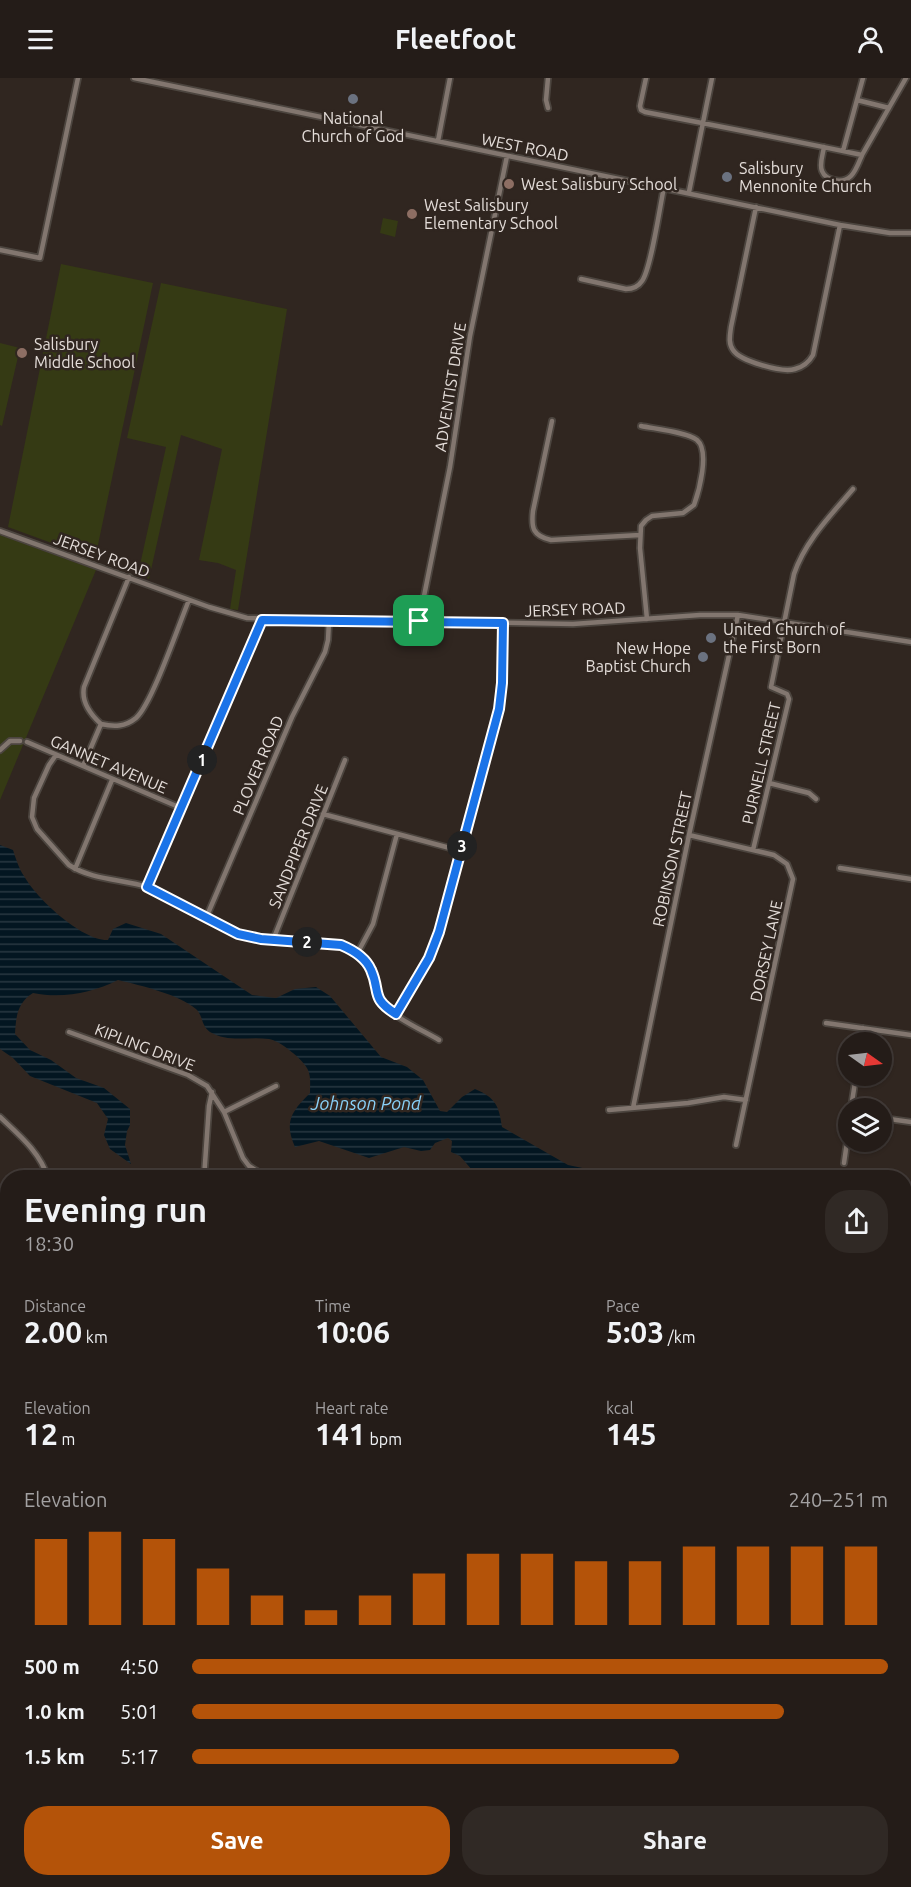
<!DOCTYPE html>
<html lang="en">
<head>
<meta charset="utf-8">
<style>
	:root { --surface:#241c18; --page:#302925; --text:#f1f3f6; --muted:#a3a1a2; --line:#413a37; --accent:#b45309 }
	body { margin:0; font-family:Ubuntu,sans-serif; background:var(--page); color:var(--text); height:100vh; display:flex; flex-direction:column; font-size:22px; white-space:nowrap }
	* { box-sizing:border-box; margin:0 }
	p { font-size:20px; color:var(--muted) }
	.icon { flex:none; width:33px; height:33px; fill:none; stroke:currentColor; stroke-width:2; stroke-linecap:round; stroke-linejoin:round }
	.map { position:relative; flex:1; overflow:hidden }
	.side { position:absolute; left:0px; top:1092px; width:912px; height:717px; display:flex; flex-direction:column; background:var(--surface); border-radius:24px 24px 0 0; box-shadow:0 2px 4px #0004,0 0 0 2px var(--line) }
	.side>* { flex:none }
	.needle { width:39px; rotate:104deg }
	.tools { position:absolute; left:838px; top:954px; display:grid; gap:12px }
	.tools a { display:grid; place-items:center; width:54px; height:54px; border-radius:50%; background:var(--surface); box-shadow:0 2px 4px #0004,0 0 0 2px var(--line); font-size:30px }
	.pin { position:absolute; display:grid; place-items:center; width:51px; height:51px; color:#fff; margin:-26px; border-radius:12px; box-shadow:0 3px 9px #0006 }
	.km { position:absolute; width:30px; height:30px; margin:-15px; border-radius:50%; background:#222; color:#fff; font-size:16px; line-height:30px; text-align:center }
	.round { display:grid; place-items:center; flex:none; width:63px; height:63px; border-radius:24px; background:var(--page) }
	.overview { display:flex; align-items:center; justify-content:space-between; height:102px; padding:0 24px }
	h1 { font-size:33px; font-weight:700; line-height:45px }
	.metrics { display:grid; grid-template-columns:repeat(3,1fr); gap:9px; height:102px; padding:6px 24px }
	.metrics div { display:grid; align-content:center }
	.metrics b { font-size:30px; font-weight:700 }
	.metrics small { font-size:16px; font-weight:400 }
	.metrics p { font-size:16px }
	.chart { height:168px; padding:12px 24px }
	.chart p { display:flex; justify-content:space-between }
	.chart svg { width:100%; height:108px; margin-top:6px; stroke:var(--accent); stroke-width:6 }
	.cta { display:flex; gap:12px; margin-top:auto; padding:12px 24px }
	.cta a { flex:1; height:69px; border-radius:24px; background:var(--accent); color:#fff; font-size:24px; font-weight:700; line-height:69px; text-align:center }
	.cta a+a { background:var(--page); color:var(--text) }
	ul { padding:0 24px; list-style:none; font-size:20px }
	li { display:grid; grid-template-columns:96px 72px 1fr; align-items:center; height:45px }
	li i { height:15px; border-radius:8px; background:var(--accent) }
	header { display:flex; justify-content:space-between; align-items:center; height:78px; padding:0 24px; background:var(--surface); font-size:27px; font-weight:700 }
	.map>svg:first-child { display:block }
</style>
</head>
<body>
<header><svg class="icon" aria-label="menu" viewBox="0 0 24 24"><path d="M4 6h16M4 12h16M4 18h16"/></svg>Fleetfoot<svg class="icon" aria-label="person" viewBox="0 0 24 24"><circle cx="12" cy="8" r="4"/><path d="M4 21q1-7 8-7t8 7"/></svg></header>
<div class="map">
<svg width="911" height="1809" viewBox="0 0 911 1809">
	<defs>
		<pattern id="water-rules" width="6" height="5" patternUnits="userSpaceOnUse" patternTransform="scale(1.5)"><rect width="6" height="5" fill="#031621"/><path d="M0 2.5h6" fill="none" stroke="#283741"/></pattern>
	</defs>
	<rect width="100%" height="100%" fill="#302620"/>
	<path fill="#353a14" d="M383,140L398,143L395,159L380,155Z
		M61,186L153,205L95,481L8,449Z
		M161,205L287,231L238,532L230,531L236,492L218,485L199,482L222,371L181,357L149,501L138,496L166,369L127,360Z
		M0,265L20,270L2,348L0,347Z
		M0,457L96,492L0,722Z"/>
	<path fill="url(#water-rules)" d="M0,767L13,772C16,781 19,791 24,798C36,820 82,863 108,862L113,851L126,845L161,856L252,917L276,920L295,911L316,909L330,918L381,979L407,989L423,1002L440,1033L447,1034L462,1019L475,1011C496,1020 499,1028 502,1049L568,1087L597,1093L603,1099H549L524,1091L516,1092L513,1099H478L460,1078L451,1074L452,1063L448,1060L435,1065L430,1072L421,1073L404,1069L369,1080L319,1063L295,1069C284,1044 291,1034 310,1015C310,1007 311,999 308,992C304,982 279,962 269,961C249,958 228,965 210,954C201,948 203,937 196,931C178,916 142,908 118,902C92,915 62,921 33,915C17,925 16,939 15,956L30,972L51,982L76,1000L104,1010L130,1031V1047L127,1053L125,1067L131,1086L110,1071L104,1057L108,1041L97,1025L30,998L13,980L0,971Z"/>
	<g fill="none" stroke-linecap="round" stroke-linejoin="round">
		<path stroke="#031621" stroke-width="8" d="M904,1208H911"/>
		<g stroke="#4c453f" stroke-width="8">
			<path id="minor" d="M134,0L840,147L890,155H911
				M646,0L640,28L641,32L645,34C718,48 790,62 862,77C859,84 856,93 851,98C843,106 826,103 822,93C819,86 823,76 824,69
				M857,22L889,30
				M548,30L546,22L548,0
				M438,63L450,0
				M843,73L863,0
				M862,77L906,0
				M689,114L712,0
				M756,129L731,249C730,257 728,265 733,272C740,283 782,295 795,291C803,289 809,284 813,277L840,147
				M0,172L40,180L78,0
				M581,201L626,211C633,211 638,209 642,203C651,191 660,128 664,109
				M552,343L533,433C531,450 533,458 551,462L640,457
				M641,348C656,351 686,354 697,362C710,373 699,413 694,427L683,435L652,438L646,442L641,448L640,470L647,541
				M0,453L209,529L247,540L573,546L700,537H738L911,564
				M419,543L450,389L470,258L507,78
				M101,646C114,649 125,649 136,640C152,626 179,546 189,522
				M101,646C90,636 81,624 84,609L129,499
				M27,664L181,730
				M0,672L10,663H20
				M56,677L49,687L34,720L32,739L37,751L69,787C92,802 122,801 148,809C179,820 206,844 237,856C264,866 311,865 341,867C356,874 370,883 373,900C375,909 376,919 383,926C393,939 424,953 439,962
				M83,688L101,646
				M769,705L809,715L816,721
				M323,736L461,773
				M689,757L774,777L787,786L793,801L736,1067
				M753,772L789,621L787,616L771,609L794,496C805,463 831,437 853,411
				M840,790L911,801
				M75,791L112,702
				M148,809L262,541
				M206,840L292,639L325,574L328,562L329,543
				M273,862L345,682
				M357,876L373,846L397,756
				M396,936L433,874L461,773L499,631L502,605L503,545
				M826,945L911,957
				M69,954L188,997L207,1008L224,1034L243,1080L249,1088L268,1100
				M861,964L863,950
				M633,1030L689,757L738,537
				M851,1030L856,998
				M609,1032L688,1025L724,1019L746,1022
				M224,1034L276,1008
				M0,1039C19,1057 40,1074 48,1100
				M882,1040L911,1044
				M844,1085L849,1050
				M204,1100L209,1028L212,1014
				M0,1129V1131
				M0,1222L8,1224
				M911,1331L909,1332L911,1335
				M0,1407L8,1409
				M904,1457L911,1443
				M0,1474L8,1477
				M0,1545L8,1547
				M0,1600L8,1585
				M904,1632L911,1635
				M904,1655L911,1658
				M470,1802L480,1809
				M618,1802L629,1809
				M98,1809L107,1802
				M247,1809C256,1799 269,1806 281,1809
				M485,1809L490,1802
				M721,1809L729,1802"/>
		</g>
		<g stroke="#4c453f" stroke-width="10">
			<path id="highway" d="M904,1775L911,1762
				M887,1809L891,1802
				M904,1809L911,1783"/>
		</g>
		<use href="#minor" stroke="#82766f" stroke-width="4.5"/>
		<use href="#highway" stroke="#30a461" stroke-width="7"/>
		<g stroke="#bdb5b1" stroke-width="4">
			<path id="rail" d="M0,1274L8,1276
				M904,1641L911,1644"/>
		</g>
		<use href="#rail" stroke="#302620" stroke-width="1.5" stroke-dasharray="4.5" stroke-linecap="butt"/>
	</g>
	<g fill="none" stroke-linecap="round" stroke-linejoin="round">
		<g stroke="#fff" stroke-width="12">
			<path id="route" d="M262,542L503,545L502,605L499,631L439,854L429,880L396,936C370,920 381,914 371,892C366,880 353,872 341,867L261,861L238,856L147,809Z"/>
		</g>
		<use href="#route" stroke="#1a73e8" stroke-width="8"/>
	</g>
	<g fill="#6b7280" stroke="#302620" stroke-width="2">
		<circle cx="353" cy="21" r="6"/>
		<circle cx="727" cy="99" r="6"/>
		<circle cx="711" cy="560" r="6"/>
		<circle cx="703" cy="579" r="6"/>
	</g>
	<g fill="#8d6e63" stroke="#302620" stroke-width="2">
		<circle cx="509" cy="106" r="6"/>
		<circle cx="412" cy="136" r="6"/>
		<circle cx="22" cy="275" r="6"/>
	</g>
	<g text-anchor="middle" stroke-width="5" stroke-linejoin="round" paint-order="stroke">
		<g font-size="16" fill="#e4ddd9" stroke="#302620" text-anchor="start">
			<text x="353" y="46" text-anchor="middle">National<tspan x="353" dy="18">Church of God</tspan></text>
			<text x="739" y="96">Salisbury<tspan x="739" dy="18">Mennonite Church</tspan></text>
			<text x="521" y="112">West Salisbury School</text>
			<text x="424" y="133">West Salisbury<tspan x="424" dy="18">Elementary School</tspan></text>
			<text x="34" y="272">Salisbury<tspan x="34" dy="18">Middle School</tspan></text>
			<text x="723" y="557">United Church of<tspan x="723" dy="18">the First Born</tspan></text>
			<text x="691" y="576" text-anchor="end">New Hope<tspan x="691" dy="18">Baptist Church</tspan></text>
		</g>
		<g font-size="16" fill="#e4ddd9" stroke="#302620">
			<text transform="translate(525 69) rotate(11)" y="6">WEST ROAD</text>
			<text transform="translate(450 309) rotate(-81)" y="6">ADVENTIST DRIVE</text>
			<text transform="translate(102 477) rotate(20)" y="6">JERSEY ROAD</text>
			<text transform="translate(575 531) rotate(-2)" y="6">JERSEY ROAD</text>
			<text transform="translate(761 685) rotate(-77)" y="6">PURNELL STREET</text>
			<text transform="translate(109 686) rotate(23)" y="6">GANNET AVENUE</text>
			<text transform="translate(258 687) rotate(-67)" y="6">PLOVER ROAD</text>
			<text transform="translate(298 768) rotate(-68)" y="6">SANDPIPER DRIVE</text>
			<text transform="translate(672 781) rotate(-78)" y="6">ROBINSON STREET</text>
			<text transform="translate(766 873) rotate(-78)" y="6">DORSEY LANE</text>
			<text transform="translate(145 969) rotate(21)" y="6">KIPLING DRIVE</text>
		</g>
		<g font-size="18" font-style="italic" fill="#89d1f8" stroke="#302620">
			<text x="366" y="1032">Johnson Pond</text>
		</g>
	</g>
</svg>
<div class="tools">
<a><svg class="needle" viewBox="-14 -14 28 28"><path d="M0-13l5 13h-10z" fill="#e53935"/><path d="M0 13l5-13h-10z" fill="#a3a1a2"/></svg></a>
<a><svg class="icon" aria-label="layers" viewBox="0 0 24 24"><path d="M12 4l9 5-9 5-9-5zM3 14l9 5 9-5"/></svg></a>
</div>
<div class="pin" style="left:419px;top:543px;background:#1e9e55"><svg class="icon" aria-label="arrive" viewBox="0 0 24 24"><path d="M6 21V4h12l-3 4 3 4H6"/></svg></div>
<b class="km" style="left:202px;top:682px">1</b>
<b class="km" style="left:307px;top:864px">2</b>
<b class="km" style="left:462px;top:768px">3</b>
<section class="side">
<div class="overview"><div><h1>Evening run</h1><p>18:30</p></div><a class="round"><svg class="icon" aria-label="share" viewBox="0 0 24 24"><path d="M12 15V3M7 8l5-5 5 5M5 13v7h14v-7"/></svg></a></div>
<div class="metrics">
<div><p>Distance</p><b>2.00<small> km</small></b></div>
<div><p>Time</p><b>10:06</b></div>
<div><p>Pace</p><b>5:03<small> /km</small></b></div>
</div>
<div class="metrics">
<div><p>Elevation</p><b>12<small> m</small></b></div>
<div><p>Heart rate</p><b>141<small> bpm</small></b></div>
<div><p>kcal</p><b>145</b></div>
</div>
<div class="chart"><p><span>Elevation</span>240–251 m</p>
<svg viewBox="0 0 160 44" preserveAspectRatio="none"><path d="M5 44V9M15 44V6M25 44V9M35 44V21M45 44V32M55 44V38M65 44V32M75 44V23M85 44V15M95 44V15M105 44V18M115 44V18M125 44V12M135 44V12M145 44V12M155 44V12"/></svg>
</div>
<ul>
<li><b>500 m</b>4:50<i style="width:100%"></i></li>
<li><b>1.0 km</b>5:01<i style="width:85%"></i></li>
<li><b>1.5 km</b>5:17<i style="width:70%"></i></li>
</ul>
<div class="cta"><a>Save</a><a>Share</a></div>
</section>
</div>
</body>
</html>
